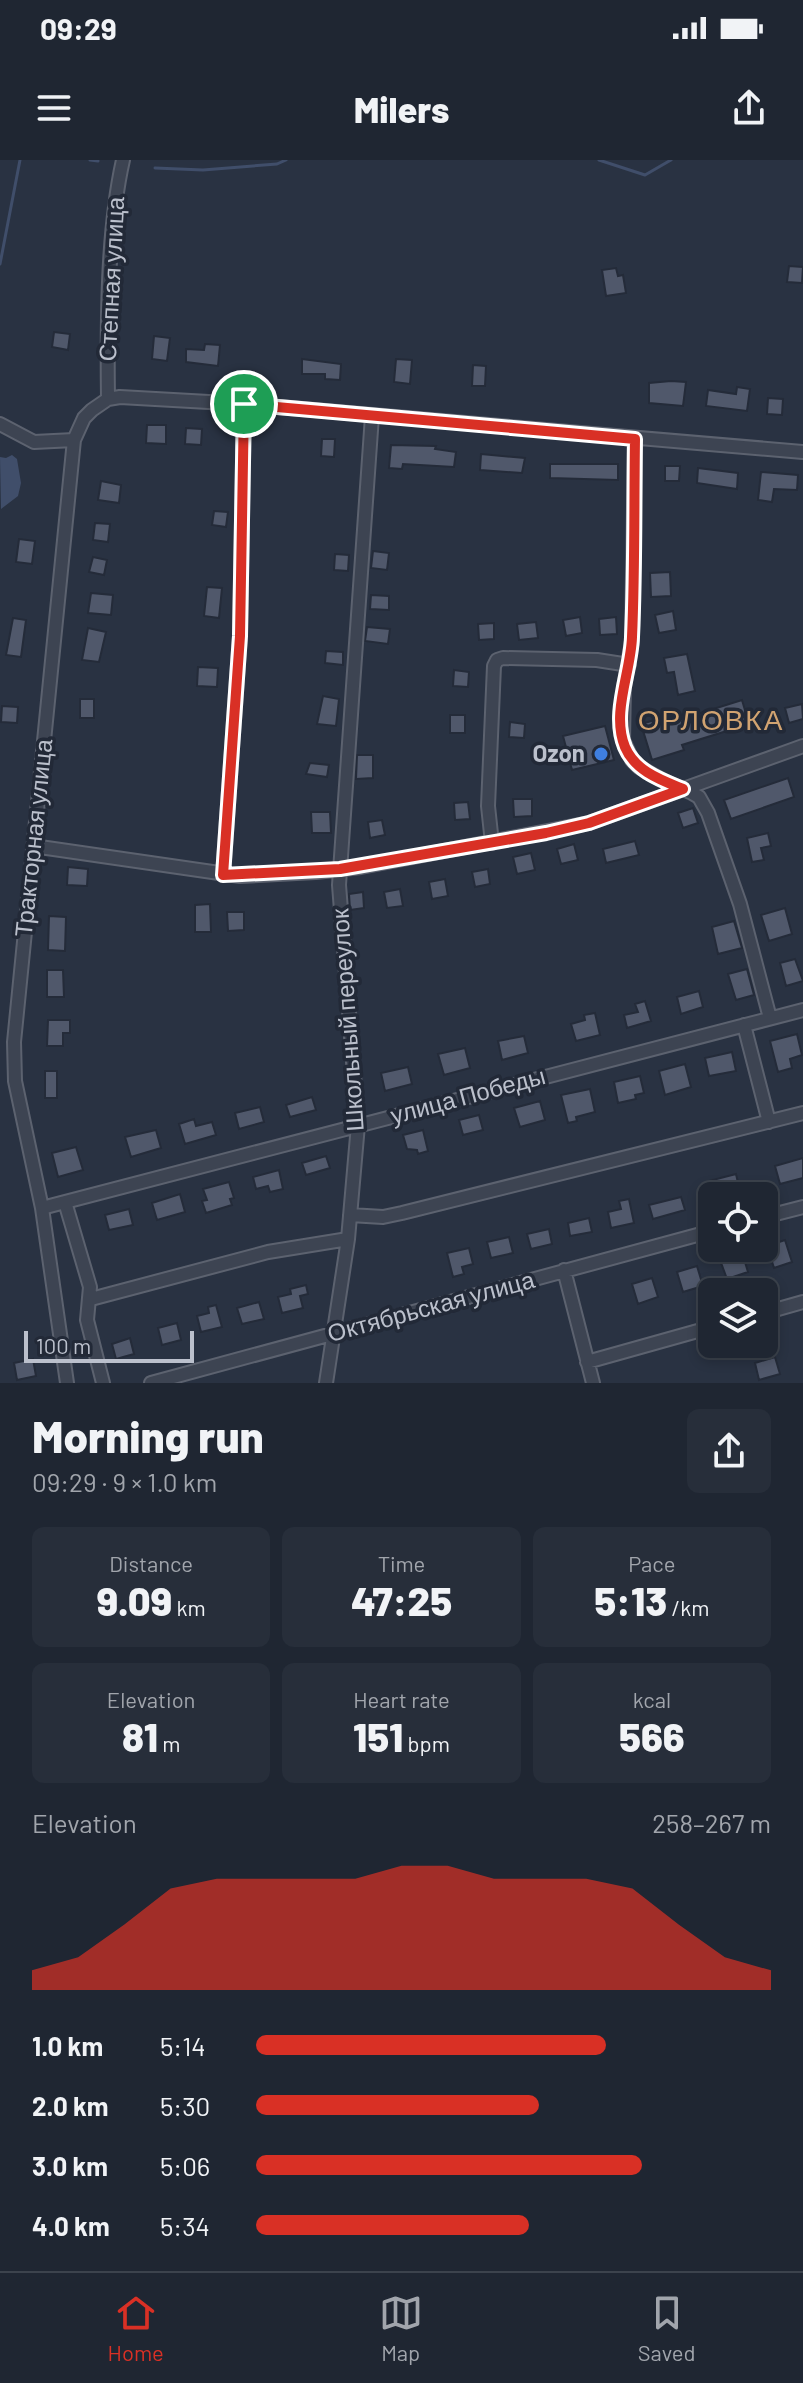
<!DOCTYPE html>
<html lang="en">
<head>
<meta charset="utf-8">
<style>
	:root { --surface:#1f2632; --page:#272e3a; --text:#f1f3f6; --muted:#a1a5ac; --line:#3c434d; --accent:#d93025 }
	body { margin:0; font-family:Barlow,sans-serif; background:var(--page); color:var(--text); height:100vh; display:flex; flex-direction:column; font-size:30px; white-space:nowrap }
	* { box-sizing:border-box; margin:0 }
	p { font-size:26px; color:var(--muted) }
	.icon { flex:none; width:44px; height:44px; fill:none; stroke:currentColor; stroke-width:2; stroke-linecap:round; stroke-linejoin:round }
	.map { position:relative; height:1223px; overflow:hidden }
	.panel { display:flex; flex-direction:column; background:var(--surface); flex:1 }
	.panel>* { flex:none }
	.fabs { position:absolute; left:698px; top:1022px; display:grid; gap:16px }
	.fabs a { display:grid; place-items:center; width:80px; height:80px; border-radius:12px; background:var(--surface); box-shadow:0 4px 12px #0003,0 0 0 2px var(--line); font-size:40px }
	.scale { position:absolute; left:24px; bottom:20px; width:170px; box-sizing:border-box; padding-left:8px; border:4px solid #bbc0cc; border-top:0; font-size:22px; line-height:28px; white-space:nowrap; color:#bbc0cc; -webkit-text-stroke:6px #222937; paint-order:stroke }
	.pin { position:absolute; display:grid; place-items:center; width:68px; height:68px; color:#fff; margin:-34px; border:4px solid #fff; border-radius:50%; box-shadow:0 2px 8px #0007 }
	.round { display:grid; place-items:center; flex:none; width:84px; height:84px; border-radius:12px; background:var(--page) }
	.head { display:flex; align-items:center; justify-content:space-between; height:136px; padding:0 32px }
	h1 { font-size:44px; font-weight:800; line-height:60px }
	.metrics { display:grid; grid-template-columns:repeat(3,1fr); gap:12px; height:136px; padding:8px 32px }
	.metrics div { display:grid; align-content:center; border-radius:12px; background:var(--page); text-align:center }
	.metrics b { font-size:40px; font-weight:800 }
	.metrics small { font-size:22px; font-weight:400 }
	.metrics p { font-size:22px }
	.chart { height:224px; padding:16px 32px }
	.chart p { display:flex; justify-content:space-between }
	.chart svg { width:100%; height:144px; margin-top:8px; fill:var(--accent); opacity:.7 }
	ul { padding:0 32px; list-style:none; font-size:26px }
	li { display:grid; grid-template-columns:128px 96px 1fr; align-items:center; height:60px }
	li i { height:20px; border-radius:10px; background:var(--accent) }
	.status { display:flex; justify-content:space-between; align-items:center; height:56px; padding:0 40px; background:var(--surface); direction:ltr }
	.status svg { height:22px; fill:currentColor }
	header { display:flex; justify-content:space-between; align-items:center; height:104px; padding:0 32px; background:var(--surface); font-size:36px; font-weight:800 }
	.tabs { display:flex; justify-content:space-around; align-items:center; height:112px; border-top:2px solid var(--line); background:var(--surface); font-size:22px; color:var(--muted) }
	.tabs a { display:grid; justify-items:center; gap:4px }
	.tabs .current { color:var(--accent) }
	.map>svg:first-child { display:block }
</style>
</head>
<body>
<div class="status"><b>09:29</b><svg viewBox="0 0 49 12"><path d="M0 12V9h3v3zM5 12V6h3v6zM10 12V3h3v9zM15 12V0h3v12zM26 1h20v11H26zM47 4h2v5h-2z"/></svg></div>
<header><svg class="icon" aria-label="menu" viewBox="0 0 24 24"><path d="M4 6h16M4 12h16M4 18h16"/></svg>Milers<svg class="icon" aria-label="share" viewBox="0 0 24 24"><path d="M12 15V3M7 8l5-5 5 5M5 13v7h14v-7"/></svg></header>
<div class="map">
<svg width="803" height="1223" viewBox="0 0 803 1223">
	<rect width="100%" height="100%" fill="#293242"/>
	<path fill="#404e6a" d="M12,295L17,299L21,323L18,336L1,349L0,297L6,298Z"/>
	<g fill="none" stroke-linecap="round" stroke-linejoin="round">
		<path stroke="#404e6a" stroke-width="3" d="M90,0L98,1
			M599,0L645,15L671,0
			M155,8L203,10L277,4L286,0
			M0,104L20,0"/>
	</g>
	<path fill="#50586b" stroke="#242b39" stroke-width="2" d="M789,106L803,107L802,123L787,122Z
		M616,108L618,116L623,115L626,133L606,136L602,110Z
		M54,172L70,174L68,190L52,187Z
		M154,176L170,178L167,201L152,199Z
		M205,184L220,185L218,206L186,202V189L204,190Z
		M302,199L341,204L340,220L325,219V214H302Z
		M396,199L412,200L410,224L394,222Z
		M473,205L486,206L485,226H472Z
		M671,221L686,222L683,246L649,243V223Z
		M737,227L750,229L747,251L706,246L708,230L736,234Z
		M768,238L783,239L782,255L767,254Z
		M147,265H166V284L146,283Z
		M186,268L202,269L201,285L185,284Z
		M322,279H335L334,297L321,296Z
		M391,285L436,286L435,289L456,292L454,307L403,304L402,309L389,308Z
		M481,294L525,298L522,313L480,310Z
		M550,304H618V320L550,318Z
		M665,306H680L679,321H665Z
		M698,308L738,313L737,329L697,323Z
		M761,312L798,315L797,330L774,329L772,342L758,340Z
		M101,321L121,325L119,343L98,340Z
		M214,351L228,352L226,367L212,365Z
		M95,363L110,364L108,382L93,380Z
		M19,379L35,381L32,404L16,402Z
		M373,391L389,393L387,410L371,408Z
		M335,394L349,395L348,411L334,410Z
		M93,397L107,400L104,415L89,412Z
		M670,412L671,436L651,437L650,413Z
		M207,427L222,428L219,458L204,456Z
		M91,433L113,435L111,455L88,453Z
		M371,435L389,436V450L370,449Z
		M673,451L676,470L659,473L655,455Z
		M580,457L582,473L566,476L563,460Z
		M616,457L617,474L600,475L599,459Z
		M13,458L26,460L21,497L6,495Z
		M536,462L538,478L519,480L517,464Z
		M494,463V479L479,480L478,464Z
		M367,467L390,469L388,484L365,481Z
		M88,468L106,472L99,502L82,500Z
		M326,491L343,492V505L325,503Z
		M687,494L695,531L678,535L674,512L667,513L664,498Z
		M198,507L218,508L217,527L197,526Z
		M454,510L469,512L468,527L453,526Z
		M323,536L339,539L336,566L317,564Z
		M80,539H94V558H80Z
		M742,540L749,564L682,585L684,590L652,600L641,564L672,555L675,561Z
		M802,544L803,559L789,563L785,548Z
		M2,546L18,547L17,563L1,562Z
		M450,555H465V573H450Z
		M510,562L525,564L524,578L509,577Z
		M605,566L614,600L572,610L563,576Z
		M357,595H373V618L356,619Z
		M310,603L329,605L327,617L306,614Z
		M788,618L794,637L731,659L724,640Z
		M513,639H532V656L514,657Z
		M468,642L470,659L455,660L454,643Z
		M693,648L698,663L683,668L678,653Z
		M311,652H330L331,673H312Z
		M382,660L385,675L370,678L368,662Z
		M768,673L771,686L761,688L764,700L752,702L747,678Z
		M635,681L639,695L606,703L603,689Z
		M574,684L578,700L561,704L557,689Z
		M531,693L535,710L517,714L513,697Z
		M68,707L88,709L87,726L67,725Z
		M488,709L490,724L475,727L472,712Z
		M445,719L448,736L432,739L429,722Z
		M400,729L403,746L387,748L384,732Z
		M363,732L364,748L350,750L349,734Z
		M210,744L211,772H195V745Z
		M785,748L792,774L769,781L761,755Z
		M227,752H244V770L228,771Z
		M49,756L66,757L65,791L48,790Z
		M734,761L742,788L718,794L712,767Z
		M795,799L803,821L786,826L780,803Z
		M747,809L754,835L736,840L728,814Z
		M47,810H63L64,837H47Z
		M699,831L703,847L681,854L677,837Z
		M645,841L651,861L627,868L624,855L638,852L635,844Z
		M595,853L600,875L576,881L571,864L585,860L584,855Z
		M48,860H70V873H63V886H47Z
		M797,874L802,895L790,899L792,908L778,912L770,881Z
		M524,876L528,893L502,900L498,881Z
		M465,888L470,908L444,915L438,894Z
		M732,892L736,911L709,916L705,898Z
		M685,904L691,927L665,935L659,911Z
		M408,907L412,924L385,931L381,913Z
		M45,911H57V938H45Z
		M640,916L644,933L635,935L636,939L618,943L614,922Z
		M590,929L595,952L576,957L577,961L568,963L561,935Z
		M312,937L316,950L290,957L286,945Z
		M540,941L545,960L520,967L514,948Z
		M260,947L264,962L239,969L235,953Z
		M479,955L483,970L463,975L459,960Z
		M194,959L196,966L212,962L216,975L185,984L179,964Z
		M156,970L161,988L131,997L125,977Z
		M423,970L428,991L418,994L417,990L407,989L403,975Z
		M76,987L83,1010L58,1017L52,993Z
		M326,996L330,1008L306,1015L302,1003Z
		M803,998V1018L780,1024L775,1006Z
		M279,1010L283,1029L270,1032L268,1026L256,1029L253,1017Z
		M736,1014L741,1036H705V1022Z
		M229,1022L234,1038L230,1039L232,1045L206,1053L202,1041L207,1040L203,1029Z
		M180,1034L185,1052L157,1060L152,1043Z
		M681,1037L685,1050L653,1059L649,1045Z
		M629,1039L634,1063L611,1068L608,1052L621,1049L619,1041Z
		M129,1049L133,1065L109,1070L105,1055Z
		M589,1058L592,1072L570,1076L568,1063Z
		M549,1069L552,1084L531,1089L527,1074Z
		M509,1077L513,1093L491,1098L487,1082Z
		M785,1080L792,1102L774,1108L767,1086Z
		M469,1088L473,1104L462,1107L464,1114L453,1117L447,1093Z
		M742,1092L748,1112L727,1119L720,1100Z
		M697,1106L703,1126L683,1132L677,1112Z
		M652,1118L658,1137L638,1144L632,1124Z
		M306,1125L308,1134L300,1136L303,1148L282,1153L278,1137L291,1134L290,1129Z
		M259,1142L264,1159L242,1164L237,1148Z
		M216,1145L222,1167L201,1172L197,1156L209,1153L208,1147Z
		M177,1163L181,1180L162,1185L158,1168Z
		M130,1178L134,1194L116,1199L112,1184Z
		M775,1197L780,1214L759,1220L755,1203Z
		M33,1199L36,1216L17,1220L14,1203Z"/>
	<g fill="none" stroke-linecap="round" stroke-linejoin="round">
		<g stroke="#5c626f" stroke-width="16">
			<path id="minor" d="M108,239C107,165 107,71 123,0
				M0,264L34,282L74,280
				M635,279L632,481L624,527L623,580L632,600L639,607L664,621L692,633L699,637L708,653L740,744L770,858
				M492,683L488,646L494,506L497,500L503,498L597,500L629,505
				M33,686L240,716L316,712L361,707L589,663L803,586
				M223,715L240,476L244,244
				M744,865L769,962
				M65,1042L90,1127L87,1160L103,1223
				M42,1048L803,850
				M350,1055L383,1057L402,1053L803,953
				M764,1057L803,1047
				M564,1110L593,1223
				M91,1139L268,1092L348,1079
				M764,1153L803,1142
				M587,1202L712,1167
				M67,1223L42,1048L15,921L14,882L74,280L84,258L92,250L108,239L120,237L244,244L803,292
				M151,1223L712,1071
				M326,1223L348,1079L358,965L339,725L372,256"/>
		</g>
		<use href="#minor" stroke="#3d4452" stroke-width="12"/>
	</g>
	<g fill="none" stroke-linecap="round" stroke-linejoin="round">
		<g stroke="#fff" stroke-width="16">
			<path id="route" d="M244,244L635,279C634,345 635,411 632,477C631,512 611,553 625,587C635,611 661,620 683,629L589,663L546,673L340,709L223,715L240,476Z"/>
		</g>
		<use href="#route" stroke="#d93025" stroke-width="10"/>
	</g>
	<circle fill="#3f7fe0" stroke="#222937" stroke-width="3" cx="601" cy="594" r="8"/>
	<g text-anchor="middle" stroke-width="7" stroke-linejoin="round" paint-order="stroke">
		<g font-size="24" fill="#bbc0cc" stroke="#222937">
			<text transform="translate(112 119) rotate(-87)" y="8">Степная улица</text>
			<text transform="translate(34 678) rotate(-84)" y="8">Тракторная улица</text>
			<text transform="translate(348 860) rotate(-94)" y="8">Школьный переулок</text>
			<text transform="translate(468 936) rotate(-15)" y="8">улица Победы</text>
			<text transform="translate(431 1147) rotate(-15)" y="8">Октябрьская улица</text>
		</g>
		<g font-size="24" font-weight="bold" fill="#bbc0cc" stroke="#222937" text-anchor="end">
			<text x="585" y="602">Ozon</text>
		</g>
		<g font-size="28" letter-spacing="2" fill="#d1a371" stroke="#222937">
			<text x="711" y="570">ОРЛОВКА</text>
		</g>
	</g>
</svg>
<div class="fabs">
<a><svg class="icon" aria-label="locate" viewBox="0 0 24 24"><circle cx="12" cy="12" r="6"/><path d="M12 2v4M12 18v4M2 12h4M18 12h4"/></svg></a>
<a><svg class="icon" aria-label="layers" viewBox="0 0 24 24"><path d="M12 4l9 5-9 5-9-5zM3 14l9 5 9-5"/></svg></a>
</div>
<div class="scale">100 m</div>
<div class="pin" style="left:244px;top:244px;background:#1e9e55"><svg class="icon" aria-label="arrive" viewBox="0 0 24 24"><path d="M6 21V4h12l-3 4 3 4H6"/></svg></div>
</div>
<section class="panel">
<div class="head"><div><h1>Morning run</h1><p>09:29 · 9 × 1.0 km</p></div><a class="round"><svg class="icon" aria-label="share" viewBox="0 0 24 24"><path d="M12 15V3M7 8l5-5 5 5M5 13v7h14v-7"/></svg></a></div>
<div class="metrics">
<div><p>Distance</p><b>9.09<small> km</small></b></div>
<div><p>Time</p><b>47:25</b></div>
<div><p>Pace</p><b>5:13<small> /km</small></b></div>
</div>
<div class="metrics">
<div><p>Elevation</p><b>81<small> m</small></b></div>
<div><p>Heart rate</p><b>151<small> bpm</small></b></div>
<div><p>kcal</p><b>566</b></div>
</div>
<div class="chart"><p><span>Elevation</span>258–267 m</p>
<svg viewBox="0 0 160 44" preserveAspectRatio="none"><path d="M0 44V38L10 34L20 24L30 13L40 10L50 10L60 10L70 10L80 6L90 6L100 10L110 10L120 10L130 13L140 24L150 34L160 38V44z"/></svg>
</div>
<ul>
<li><b>1.0 km</b>5:14<i style="width:68%"></i></li>
<li><b>2.0 km</b>5:30<i style="width:55%"></i></li>
<li><b>3.0 km</b>5:06<i style="width:75%"></i></li>
<li><b>4.0 km</b>5:34<i style="width:53%"></i></li>
</ul>
</section>
<nav class="tabs">
<a class="current"><svg class="icon" aria-label="home" viewBox="0 0 24 24"><path d="M3 11l9-7 9 7M6 9v11h12V9"/></svg>Home</a>
<a><svg class="icon" aria-label="map" viewBox="0 0 24 24"><path d="M3 6l6-2 6 2 6-2v14l-6 2-6-2-6 2zM9 4v14M15 6v14"/></svg>Map</a>
<a><svg class="icon" aria-label="saved" viewBox="0 0 24 24"><path d="M7 4h10v16l-5-4-5 4z"/></svg>Saved</a>
</nav>
</body>
</html>
